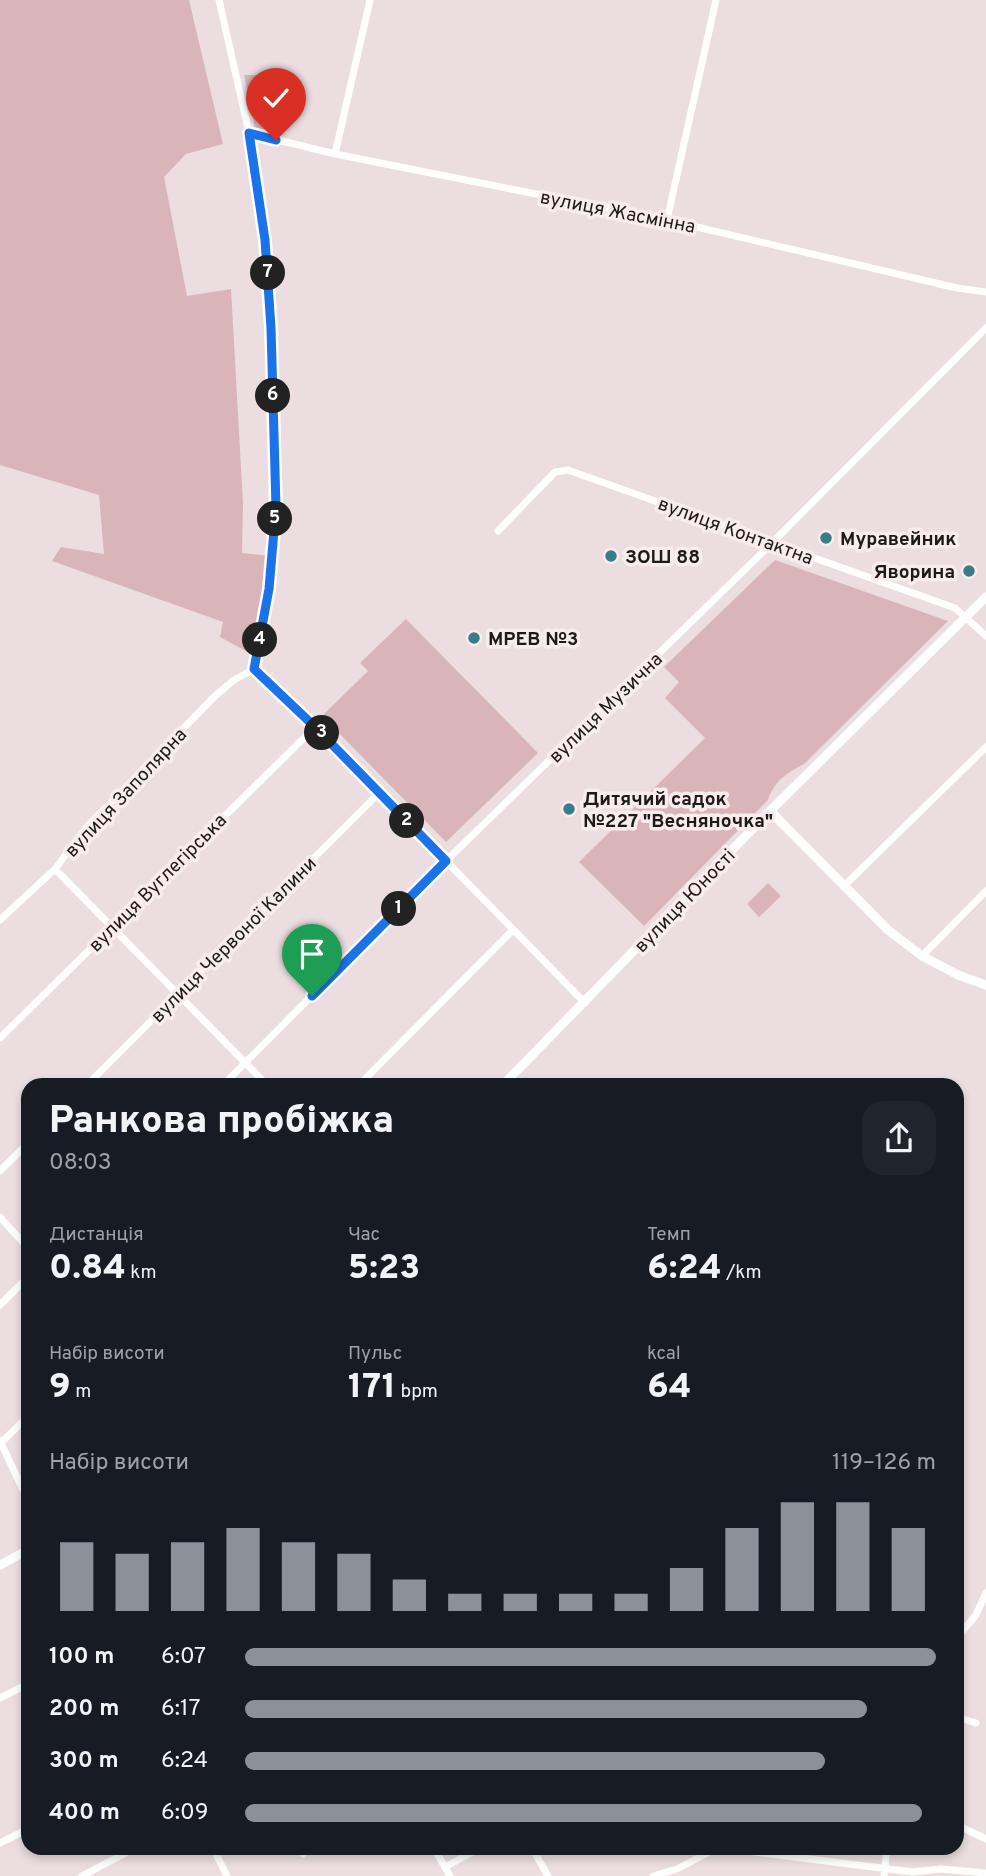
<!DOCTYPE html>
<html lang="uk">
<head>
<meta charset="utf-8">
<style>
	:root { --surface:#171b24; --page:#20242c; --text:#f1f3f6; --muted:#9ea1a6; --accent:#8c9099 }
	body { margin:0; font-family:Overpass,sans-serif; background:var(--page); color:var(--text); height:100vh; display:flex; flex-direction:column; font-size:26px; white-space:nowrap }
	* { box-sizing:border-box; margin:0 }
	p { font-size:23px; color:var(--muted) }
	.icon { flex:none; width:38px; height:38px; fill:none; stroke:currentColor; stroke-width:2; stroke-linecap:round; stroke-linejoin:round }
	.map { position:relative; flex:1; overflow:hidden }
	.side { position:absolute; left:21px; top:1078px; width:943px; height:777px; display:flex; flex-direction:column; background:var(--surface); border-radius:21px; box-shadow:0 4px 10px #0003 }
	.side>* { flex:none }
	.pin { position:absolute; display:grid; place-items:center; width:60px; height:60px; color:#fff; margin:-72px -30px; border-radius:50% 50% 50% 0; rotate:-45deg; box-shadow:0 0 7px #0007 }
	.pin .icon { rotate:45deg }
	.km { position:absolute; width:35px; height:35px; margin:-18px; border-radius:50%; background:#222; color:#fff; font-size:19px; line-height:35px; text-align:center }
	.round { display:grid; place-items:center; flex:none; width:74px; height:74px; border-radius:21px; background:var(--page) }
	.head { display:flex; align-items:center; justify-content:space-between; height:119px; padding:0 28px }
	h1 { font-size:38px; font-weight:800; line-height:52px }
	.figures { display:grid; grid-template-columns:repeat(3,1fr); gap:10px; height:119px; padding:7px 28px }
	.figures div { display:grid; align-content:center }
	.figures b { font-size:35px; font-weight:800 }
	.figures small { font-size:19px; font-weight:400 }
	.figures p { font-size:19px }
	.chart { height:196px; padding:14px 28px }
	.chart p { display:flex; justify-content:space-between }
	.chart svg { width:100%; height:126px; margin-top:7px; stroke:var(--accent); stroke-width:6 }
	ul { padding:0 28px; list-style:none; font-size:23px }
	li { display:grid; grid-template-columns:112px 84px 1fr; align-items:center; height:52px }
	li i { height:18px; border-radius:9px; background:var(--accent) }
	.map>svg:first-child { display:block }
</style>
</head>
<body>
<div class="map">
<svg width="986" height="1876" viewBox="0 0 986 1876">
	<rect width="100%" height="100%" fill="#ecdee0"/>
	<path fill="#d9b5b9" d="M0,0H189L223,144L186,154L164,177L187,296L231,289L243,504L242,553L272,556L257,657L220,637L223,622L52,561L61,547L104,554L99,495L0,465Z
		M244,75H259L270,133L255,129Z
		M775,560L948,621L804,764C787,773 774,781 768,800L644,926L579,862L705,738L665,698L679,682L664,667Z
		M406,619L538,753L446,842L322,716L368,671L360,663Z
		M768,883L781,896L759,917L747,904Z"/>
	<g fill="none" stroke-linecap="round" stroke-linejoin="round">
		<path stroke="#fff" stroke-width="7" d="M219,0L249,133L265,240L271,329L277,507L269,589L254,669
			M249,133L335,154L667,220L957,288L986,292
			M335,154L370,0
			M667,220L716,0
			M498,531L555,472L568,470L955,608L986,636
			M254,669L315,727L585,1003
			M55,869L267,1085
			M845,885L986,747
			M0,920L55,869L85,829L215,696L234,680L254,669
			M922,956L986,891
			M0,1038L315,727
			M87,1085L379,793
			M223,1085L446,861L772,543L986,328
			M359,1085L513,930
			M0,1171L28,1143
			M0,1217L28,1248
			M0,1305L28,1277
			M0,1441L28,1500
			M0,1444L28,1416
			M957,1638L976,1615L986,1593
			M0,1698L28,1684
			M957,1717L976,1723
			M957,1825L986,1839
			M0,1843L28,1829
			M213,1848L227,1876
			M300,1848L303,1854
			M434,1848L450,1876
			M532,1848L548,1876
			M722,1848L913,1872L941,1869L986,1873
			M445,1867L480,1848
			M82,1876L135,1848
			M653,1876L677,1869L717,1848
			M884,1876L887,1848"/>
		<path stroke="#fff" stroke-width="9" d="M770,811L888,930L922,956L958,975L986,985
			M503,1085L770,811L986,597
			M0,1565L28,1550"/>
	</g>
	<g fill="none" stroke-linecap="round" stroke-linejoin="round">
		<g stroke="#fff" stroke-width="14">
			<path id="route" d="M276,140L249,133L265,240L271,328L276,507L269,589L254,669L315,727L446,861L312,996"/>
		</g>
		<use href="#route" stroke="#1a73e8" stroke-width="9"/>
	</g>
	<g fill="#387e8a" stroke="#f9eced" stroke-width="2.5">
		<circle cx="826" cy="538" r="7"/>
		<circle cx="611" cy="556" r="7"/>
		<circle cx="969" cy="571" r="7"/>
		<circle cx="474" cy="638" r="7"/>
		<circle cx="569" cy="809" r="7"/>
	</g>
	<g text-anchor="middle" stroke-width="7" stroke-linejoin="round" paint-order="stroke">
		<g font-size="19" fill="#1e1a1a" stroke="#f9eced">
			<text transform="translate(618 211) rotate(11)" y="7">вулиця Жасмінна</text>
			<text transform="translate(736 530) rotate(20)" y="7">вулиця Контактна</text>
			<text transform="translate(605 707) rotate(-44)" y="7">вулиця Музична</text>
			<text transform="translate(125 792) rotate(-47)" y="7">вулиця Заполярна</text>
			<text transform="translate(157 882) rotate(-45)" y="7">вулиця Вуглегірська</text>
			<text transform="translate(684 900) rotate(-46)" y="7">вулиця Юності</text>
			<text transform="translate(233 939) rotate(-45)" y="7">вулиця Червоної Калини</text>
		</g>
		<g font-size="19" font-weight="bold" fill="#1e1a1a" stroke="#f9eced" text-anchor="start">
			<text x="840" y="545">Муравейник</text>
			<text x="625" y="563">ЗОШ 88</text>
			<text x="955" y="578" text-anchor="end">Яворина</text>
			<text x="488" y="645">МРЕВ №3</text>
			<text x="583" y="805">Дитячий садок<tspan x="583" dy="22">№227 "Весняночка"</tspan></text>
		</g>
	</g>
</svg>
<div class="pin" style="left:312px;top:996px;background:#1e9e55"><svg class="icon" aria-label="arrive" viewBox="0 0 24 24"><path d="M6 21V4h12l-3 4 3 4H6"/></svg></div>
<div class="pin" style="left:276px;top:140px;background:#d93025"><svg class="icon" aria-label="check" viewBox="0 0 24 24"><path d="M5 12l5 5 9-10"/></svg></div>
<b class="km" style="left:399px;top:909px">1</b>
<b class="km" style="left:407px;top:821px">2</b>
<b class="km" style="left:322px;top:733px">3</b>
<b class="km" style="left:260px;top:640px">4</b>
<b class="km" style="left:275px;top:519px">5</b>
<b class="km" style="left:273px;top:396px">6</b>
<b class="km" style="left:268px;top:273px">7</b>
<section class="side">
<div class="head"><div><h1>Ранкова пробіжка</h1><p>08:03</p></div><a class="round"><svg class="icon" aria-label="share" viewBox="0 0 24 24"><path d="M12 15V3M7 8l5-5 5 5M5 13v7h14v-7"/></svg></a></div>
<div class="figures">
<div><p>Дистанція</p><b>0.84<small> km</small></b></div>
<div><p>Час</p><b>5:23</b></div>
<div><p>Темп</p><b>6:24<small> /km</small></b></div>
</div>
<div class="figures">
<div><p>Набір висоти</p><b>9<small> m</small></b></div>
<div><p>Пульс</p><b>171<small> bpm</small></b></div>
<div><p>kcal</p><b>64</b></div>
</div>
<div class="chart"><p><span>Набір висоти</span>119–126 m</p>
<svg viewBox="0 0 160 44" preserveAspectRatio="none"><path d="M5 44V20M15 44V24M25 44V20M35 44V15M45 44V20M55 44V24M65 44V33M75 44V38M85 44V38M95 44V38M105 44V38M115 44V29M125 44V15M135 44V6M145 44V6M155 44V15"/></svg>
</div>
<ul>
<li><b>100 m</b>6:07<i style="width:100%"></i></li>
<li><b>200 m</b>6:17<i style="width:90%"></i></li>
<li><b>300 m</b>6:24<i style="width:84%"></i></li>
<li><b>400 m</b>6:09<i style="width:98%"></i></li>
</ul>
</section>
</div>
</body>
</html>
